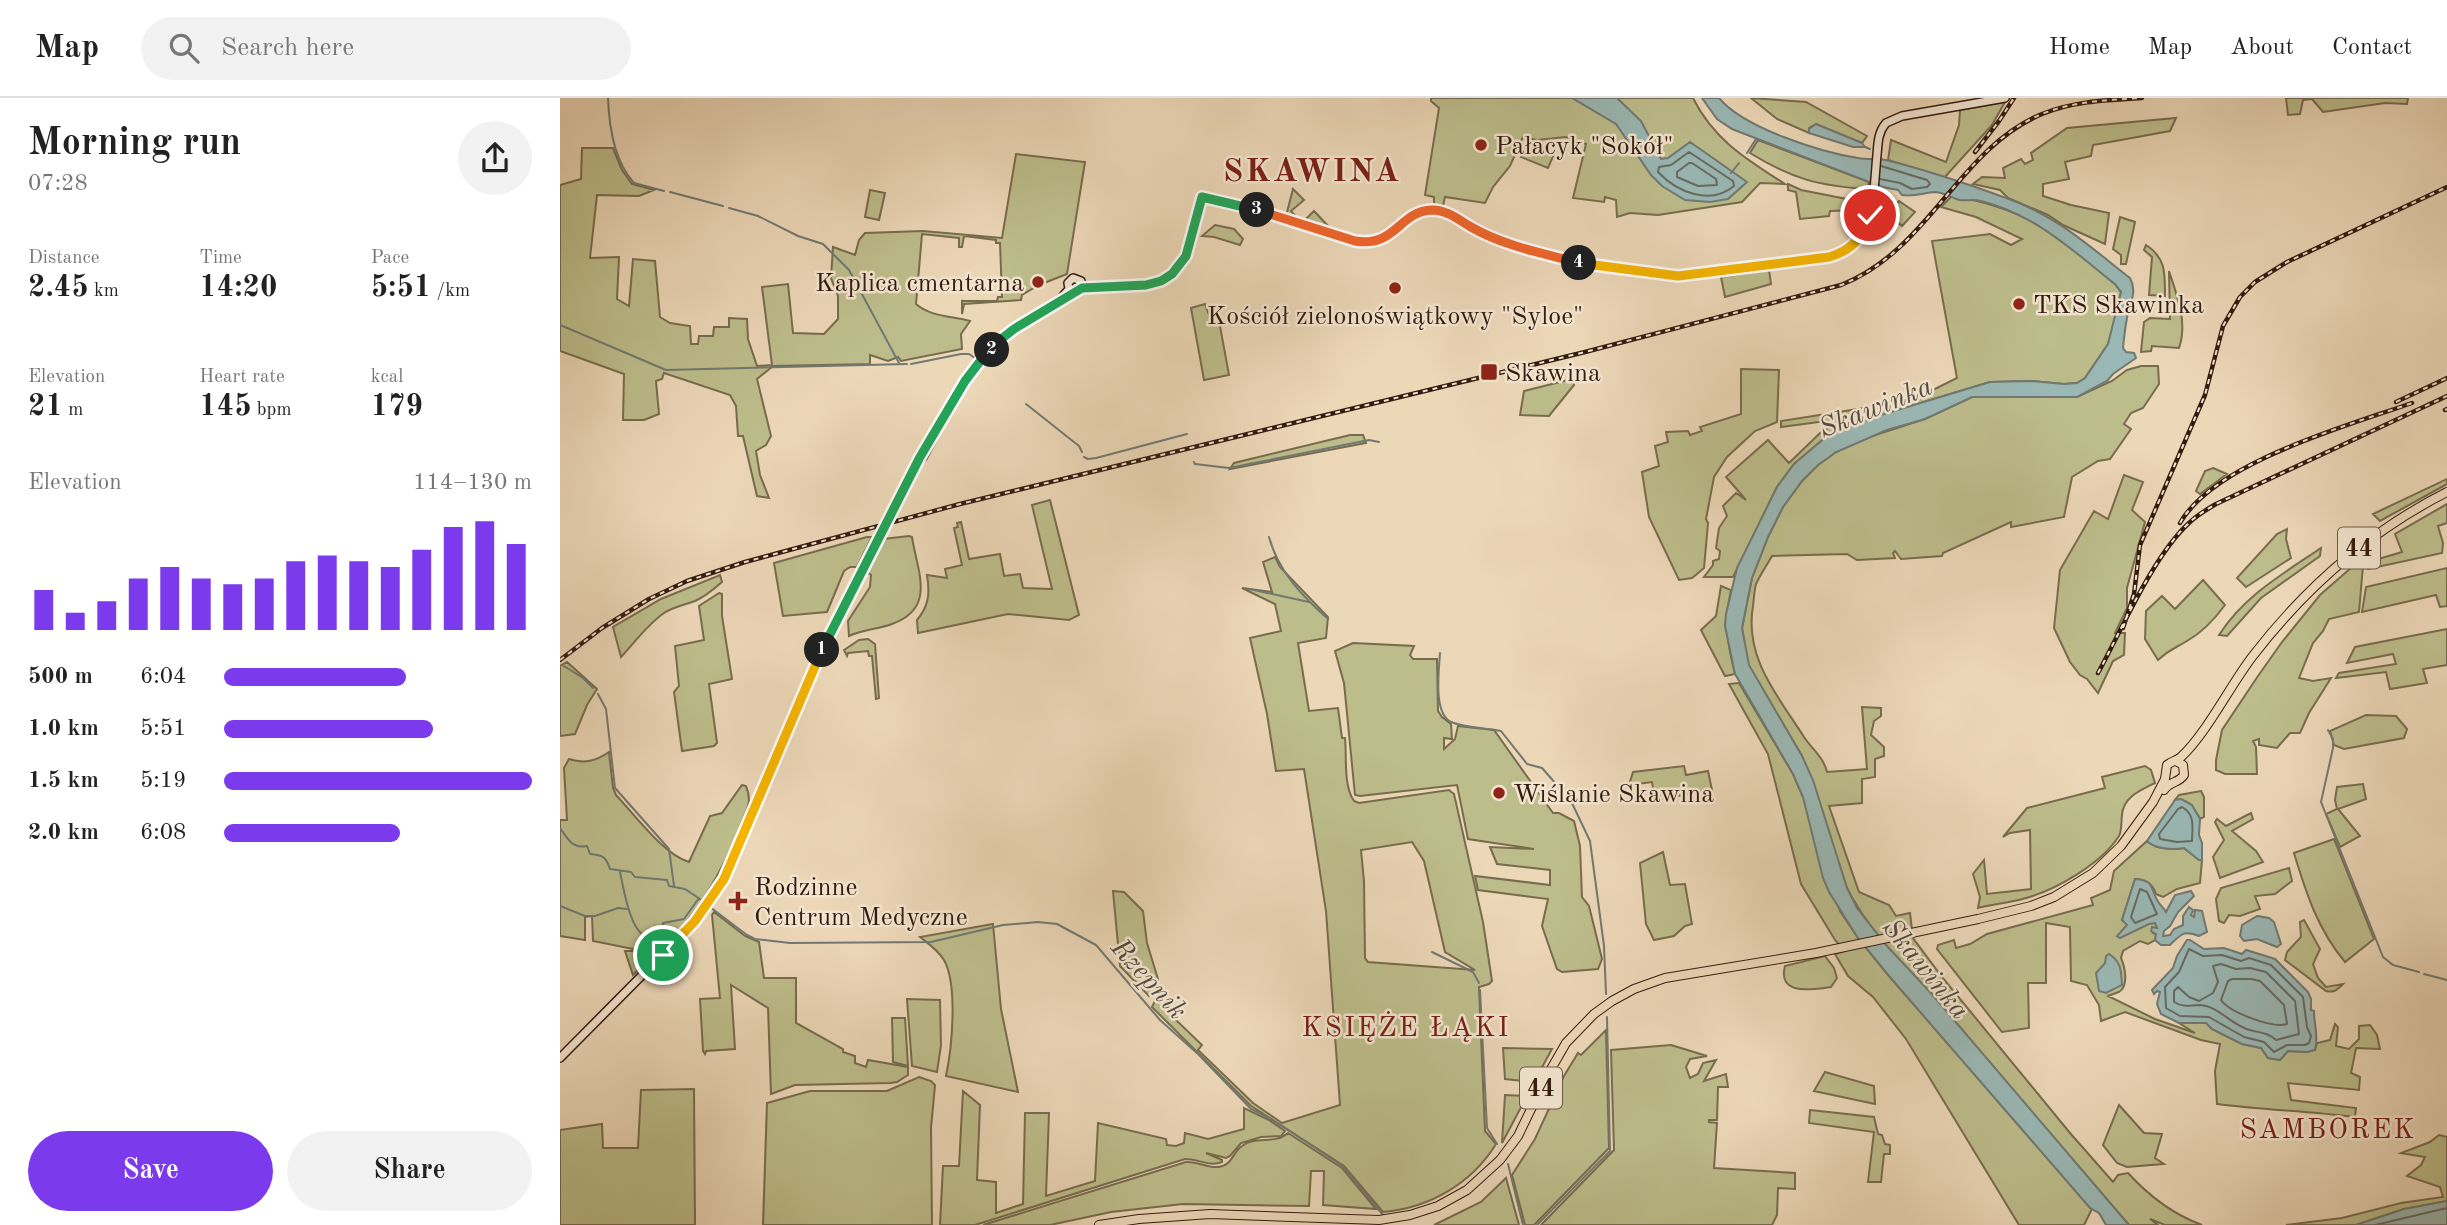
<!DOCTYPE html>
<html lang="en">
<head>
<meta charset="utf-8">
<style>
	:root { --surface:#fff; --page:#f2f2f2; --text:#222; --muted:#767676; --line:#e0e0e0; --accent:#7c3aed }
	body { margin:0; font-family:"Old Standard TT",serif; background:var(--page); color:var(--text); height:100vh; display:flex; flex-direction:column; font-size:26px; white-space:nowrap }
	* { box-sizing:border-box; margin:0 }
	p { font-size:23px; color:var(--muted) }
	.icon { flex:none; width:38px; height:38px; fill:none; stroke:currentColor; stroke-width:2; stroke-linecap:round; stroke-linejoin:round }
	.map { position:relative; flex:1; overflow:hidden }
	.panel { display:flex; flex-direction:column; background:var(--surface); width:560px }
	.panel>* { flex:none }
	.pin { position:absolute; display:grid; place-items:center; width:60px; height:60px; color:#fff; margin:-30px; border:4px solid #fff; border-radius:50%; box-shadow:0 2px 7px #0007 }
	.km { position:absolute; width:35px; height:35px; margin:-18px; border-radius:50%; background:#222; color:#fff; font-size:19px; line-height:35px; text-align:center }
	.round { display:grid; place-items:center; flex:none; width:74px; height:74px; border-radius:37px; background:var(--page) }
	.head { display:flex; align-items:center; justify-content:space-between; height:119px; padding:0 28px }
	h1 { font-size:38px; font-weight:800; line-height:52px }
	.metrics { display:grid; grid-template-columns:repeat(3,1fr); gap:10px; height:119px; padding:7px 28px }
	.metrics div { display:grid; align-content:center }
	.metrics b { font-size:30px; font-weight:800 }
	.metrics small { font-size:19px; font-weight:400 }
	.metrics p { font-size:19px }
	.chart { height:196px; padding:14px 28px }
	.chart p { display:flex; justify-content:space-between }
	.chart svg { width:100%; height:126px; margin-top:7px; stroke:var(--accent); stroke-width:6 }
	.cta { display:flex; gap:14px; margin-top:auto; padding:14px 28px }
	.cta a { flex:1; height:80px; border-radius:42px; background:var(--accent); color:#fff; font-size:28px; font-weight:800; line-height:80px; text-align:center }
	.cta a+a { background:var(--page); color:var(--text) }
	ul { padding:0 28px; list-style:none; font-size:23px }
	li { display:grid; grid-template-columns:112px 84px 1fr; align-items:center; height:52px }
	li i { height:18px; border-radius:9px; background:var(--accent) }
	header { display:flex; align-items:center; gap:42px; box-sizing:border-box; height:98px; padding:0 35px; background:var(--surface); border-bottom:2px solid var(--line) }
	header strong { font-size:33px }
	nav { display:flex; gap:38px; margin-inline-start:auto; font-size:24px }
	.search { width:490px; height:63px; background:var(--page); display:flex; align-items:center; gap:18px; box-sizing:border-box; padding:0 24px; border-radius:38px; color:var(--muted); font-size:26px }
	main { display:flex; flex:1; min-height:0 }
	.map>svg:first-child { display:block }
</style>
</head>
<body>
<header>
<strong>Map</strong>
<div class="search"><svg class="icon" aria-label="search" viewBox="0 0 24 24"><circle cx="10" cy="10" r="6"/><path d="M15 15l6 6"/></svg>Search here</div>
<nav><a>Home</a><a>Map</a><a>About</a><a>Contact</a></nav>
</header>
<main>
<section class="panel">
<div class="head"><div><h1>Morning run</h1><p>07:28</p></div><a class="round"><svg class="icon" aria-label="share" viewBox="0 0 24 24"><path d="M12 15V3M7 8l5-5 5 5M5 13v7h14v-7"/></svg></a></div>
<div class="metrics">
<div><p>Distance</p><b>2.45<small> km</small></b></div>
<div><p>Time</p><b>14:20</b></div>
<div><p>Pace</p><b>5:51<small> /km</small></b></div>
</div>
<div class="metrics">
<div><p>Elevation</p><b>21<small> m</small></b></div>
<div><p>Heart rate</p><b>145<small> bpm</small></b></div>
<div><p>kcal</p><b>179</b></div>
</div>
<div class="chart"><p><span>Elevation</span>114–130 m</p>
<svg viewBox="0 0 160 44" preserveAspectRatio="none"><path d="M5 44V30M15 44V38M25 44V34M35 44V26M45 44V22M55 44V26M65 44V28M75 44V26M85 44V20M95 44V18M105 44V20M115 44V22M125 44V16M135 44V8M145 44V6M155 44V14"/></svg>
</div>
<ul>
<li><b>500 m</b>6:04<i style="width:59%"></i></li>
<li><b>1.0 km</b>5:51<i style="width:68%"></i></li>
<li><b>1.5 km</b>5:19<i style="width:100%"></i></li>
<li><b>2.0 km</b>6:08<i style="width:57%"></i></li>
</ul>
<div class="cta"><a>Save</a><a>Share</a></div>
</section>
<div class="map">
<svg width="1887" height="1127" viewBox="0 0 1887 1127">
	<rect width="100%" height="100%" fill="#ecd7b7"/>
	<filter id="stains"><feTurbulence type="fractalNoise" baseFrequency=".00286" numOctaves="4"/><feColorMatrix values="0 0 0 0 .2 0 0 0 0 .09 0 0 0 0 .02 0 0 0 .5 -.17"/></filter>
	<radialGradient id="worn" r=".72"><stop offset=".6" stop-color="#630" stop-opacity="0"/><stop offset="1" stop-color="#630" stop-opacity=".3"/></radialGradient>
	<path fill="#bdbd8b" stroke="#786c4e" stroke-width="2" fill-rule="evenodd" d="M871,0H1133C1154,42 1186,61 1225,86L1200,85L1182,104L1098,117L1070,115L1057,119L1056,102L1045,99L1044,104L1013,100L1026,46L1006,39L977,42L963,39L950,68L933,89L925,105L885,99L883,108L874,107V99L865,97L879,10L871,3Z
		M1191,0L1246,4L1307,38L1302,45L1256,26L1249,30V35L1217,21Z
		M1726,0H1848L1847,6L1825,5L1763,14L1752,1L1743,2L1740,16L1728,17Z
		M1445,4L1432,27L1384,80L1328,62L1331,42L1386,64L1399,27L1400,12Z
		M1616,20L1610,33L1533,47L1531,58L1505,64L1509,81L1483,86V98L1511,107L1549,115L1545,146L1503,127L1488,117L1448,100L1440,92L1413,86L1422,79L1445,80L1443,70L1461,61L1465,66L1473,62L1471,55L1507,30Z
		M1198,42L1309,84L1308,91C1259,88 1232,81 1190,55Z
		M966,45L994,56L988,70L961,59Z
		M22,50H53L62,72L72,86L94,92L79,98L37,97L30,160L59,159L57,201L69,208L73,161L95,163L100,219L110,225L130,228L131,246H138L139,238H153L154,229H169V220L187,221L188,241L197,268L212,267L202,189L228,186L233,235L264,236L278,221V198L271,180L273,149L295,157L299,142L305,135L363,133L442,140L456,56L525,64L507,176L479,187L462,197L461,202L404,206L402,216V202L403,204V203H437L438,199H442L440,145H436V142L404,138L402,149H399V140L362,136L356,206C371,219 392,218 410,223L401,236L402,251L341,263L338,259L328,263L310,257V266L213,268L197,281L211,338L206,347L196,353L200,377L209,400L197,398L183,338H178L176,308L170,297L104,275L102,281L96,283L99,316L84,322H63L64,276L0,253V87L21,81Z
		M1228,86L1241,92L1302,104L1305,106L1302,124L1293,138V128L1298,127L1296,112L1270,113L1269,118L1240,121L1236,94L1228,92Z
		M733,91L744,102L731,113L737,120L745,122L754,113L771,131L726,118Z
		M310,92L325,95L319,122L305,119Z
		M1392,98C1431,104 1471,119 1504,143C1522,156 1537,172 1555,186L1561,194V200L1548,246L1525,280L1517,285L1504,286L1472,283L1430,284L1314,319L1267,338L1234,366L1217,389L1173,479H1144L1153,467V463L1159,461L1160,453L1156,450L1159,430L1167,418L1163,408L1176,395L1186,402L1166,379L1208,342L1229,365L1260,335L1268,330L1266,323L1221,329V323L1304,310L1367,295L1397,280L1372,143L1430,136L1451,147L1462,141L1416,119L1381,109Z
		M1339,103L1355,114L1342,128L1328,116Z
		M1560,119L1575,124L1566,166H1561V157L1553,151Z
		M655,127L674,131L683,141L680,147L654,139L642,138Z
		M1586,147C1606,160 1605,175 1605,198L1589,197L1592,159L1584,152Z
		M1209,172L1211,186L1165,199L1161,179Z
		M1609,173C1617,198 1628,224 1619,250L1592,248L1591,253L1581,254L1584,224L1590,220L1610,221Z
		M645,206L651,222L660,228L669,277L644,282L631,210Z
		M1581,268H1598L1599,286L1583,310L1571,315L1564,326L1571,331L1550,361L1538,363L1512,379L1504,419L1451,429V424L1383,455L1382,458L1341,461L1335,453L1333,455L1335,460L1297,462L1287,456L1212,458C1207,467 1200,477 1196,486C1194,493 1194,501 1193,508C1184,560 1218,598 1244,639C1252,651 1264,660 1267,674L1307,671L1302,609L1321,610V618L1314,623L1311,637L1324,649V658L1315,661V679L1302,681V705L1269,708L1299,794L1329,807L1336,818L1350,815L1353,840L1382,879L1510,1035L1553,1084L1558,1077L1568,1075C1589,1098 1612,1116 1642,1127H1605L1590,1121L1598,1127H1569C1508,1057 1448,986 1388,915C1353,875 1311,838 1287,790L1242,658L1188,567L1182,530L1192,480L1208,439L1223,409L1242,383L1258,367L1276,354L1309,339L1365,321L1412,299H1517L1552,283L1567,272Z
		M1181,271L1219,272L1217,324L1195,333L1167,359L1154,379L1146,421L1148,425L1144,470L1132,480L1119,482L1089,419L1082,374L1099,368L1095,348L1108,344L1106,334L1128,333L1130,337L1142,333L1140,329L1181,316Z
		M1012,281L1014,287L989,318L960,317L964,293Z
		M790,337H803L806,345L670,371L674,365Z
		M1653,370L1667,376L1640,396L1636,393L1645,373Z
		M1564,377L1583,384L1572,412L1585,424L1567,490V510L1555,535H1565L1564,557L1553,563L1538,595L1527,581L1520,577L1510,564L1494,530L1500,472L1534,413L1548,421Z
		M1887,381V386L1820,423L1813,416Z
		M490,402L519,517L509,522L448,516L358,535L357,522C369,508 370,495 367,477L387,480L385,471L402,467L394,430L398,429L397,425L401,424L409,461L440,456L444,478L460,476L463,490L492,491L472,407Z
		M1887,406V425L1878,428L1883,445L1882,455L1808,471V464L1842,454L1835,436Z
		M1727,431L1726,441L1731,460L1686,489L1677,480L1717,436Z
		M349,438L352,439C357,473 377,510 332,526C318,531 302,532 289,538L288,523L310,489L311,477L307,474L323,441Z
		M307,439H312L297,469H290L284,473L267,514L223,518L214,465Z
		M1761,450L1760,458L1701,500L1667,538L1659,537C1684,498 1724,475 1761,450Z
		M715,459L720,469L768,519L766,540L738,545L749,613L778,610L782,640H785C787,659 783,687 794,703L799,705L889,692L894,696L923,824L932,883L929,886L919,889L925,1033L936,1046C912,1085 870,1110 823,1114L784,1068L691,1008L592,909L596,901H605L610,906L616,922L642,947L638,952L693,1005L722,1025L780,1007L766,813L744,671L716,673L707,616L690,540L721,533L715,506L682,490L712,494L703,464ZM852,744L864,763L885,854L915,872L808,864L805,860L804,783L801,752Z
		M1800,462L1803,468L1799,514L1769,521L1763,533L1753,545L1739,580L1753,583L1771,580L1749,615L1740,635H1730L1717,650L1699,647V641L1693,643L1696,649L1697,676H1665L1656,672V662L1662,632L1698,578L1722,544L1760,497Z
		M1887,470V508L1880,509L1876,497L1802,514L1806,489Z
		M160,477L162,484C154,491 145,499 135,503C124,507 113,509 104,515C87,527 75,544 61,559L53,529L101,501Z
		M1643,482L1665,507C1654,522 1643,534 1627,543C1614,551 1611,550 1598,562L1585,541L1586,513L1602,498L1615,511Z
		M1161,488L1171,492C1164,523 1167,545 1175,576L1165,578L1141,532L1156,518Z
		M159,495L162,496V518L172,581L149,586L157,645L154,648L122,653L114,594L119,588L115,548L144,542L139,508Z
		M1887,531V567L1863,571L1867,585L1830,591L1826,574L1776,580L1779,575L1836,566L1833,556L1787,565L1795,549Z
		M308,541L315,546L319,600L316,601L312,558H309L308,553L288,555L287,558L284,552L299,542Z
		M793,545L854,548L850,557L853,561H877L878,613L882,619L891,626L892,641L884,640V651L895,641L898,628L934,632L993,715H999L1014,723L1020,748L1022,799L1029,808L1042,861L1038,871L1002,874L997,871L982,828L988,801L918,792L915,778L990,787V772L937,766L930,749L974,751L908,741L897,687L800,698L795,697L784,585L775,553Z
		M7,564L37,591L27,607L15,636L0,638V568Z
		M1179,585L1233,676L1243,699L1280,813L1298,840L1329,878L1532,1111L1524,1127H1459L1346,941L1313,899L1288,878L1275,856L1285,853L1275,842L1241,786L1208,656L1169,586Z
		M1806,617L1836,618L1847,631L1844,640L1784,651L1774,647L1770,633Z
		M49,654L53,690L56,697C74,716 104,757 129,764L150,718L162,715L182,687L186,688C193,705 186,712 180,728C162,776 138,815 102,851L90,849L73,851L33,843L32,818L25,819V842L0,838V722H7L4,670L9,661C24,666 36,663 49,654Z
		M1124,668L1126,677L1148,673L1152,692L1095,702L1092,684L1069,687L1073,674Z
		M1585,668L1591,672L1595,685C1581,692 1563,699 1562,717C1561,724 1562,732 1559,738C1542,765 1496,792 1466,800C1450,805 1433,806 1418,810L1420,799L1413,776L1424,762L1427,796L1471,791L1470,732L1450,735L1443,739L1467,710L1545,690L1542,679Z
		M1803,686L1806,701L1778,711L1800,738L1780,749L1766,716L1777,711L1775,702L1777,689Z
		M1641,693L1644,699V719L1640,721C1634,711 1629,700 1615,702L1619,697Z
		M1691,715L1693,721L1672,733L1696,753L1703,764L1660,780L1653,759L1664,742L1655,724L1657,721L1666,728Z
		M1774,741L1814,841L1785,864C1758,832 1746,795 1734,755Z
		M1587,743C1595,751 1613,752 1624,750L1639,762H1642L1640,785L1617,791L1603,799L1596,796C1593,787 1586,781 1575,781L1562,822L1579,826L1596,825L1597,831L1593,835L1596,836L1595,842L1588,846L1580,843L1563,853L1561,860C1565,869 1569,888 1559,894C1556,895 1552,896 1548,898L1595,921L1635,935L1619,925H1646L1652,931L1682,946L1701,950L1708,960L1720,962L1728,953L1747,954L1755,952L1757,945L1770,942L1775,926L1778,929L1776,948L1789,951L1799,941V928L1810,927L1817,937L1820,951L1796,950L1791,975L1800,979L1799,992L1728,985L1731,1002L1796,1010L1795,1019C1749,1013 1703,1012 1657,1006L1655,973L1660,946L1641,942L1565,914L1541,923L1539,907L1527,887L1511,883L1510,829L1486,825V885H1468L1469,930L1442,934L1377,851L1378,847L1394,842L1396,850L1410,846L1427,836L1533,807L1531,800L1550,792L1554,773Z
		M1103,754L1110,787L1125,786L1132,826L1125,828L1114,838L1094,842L1086,826L1080,765Z
		M1729,770L1732,783L1715,796L1695,798L1700,811L1680,818L1669,817L1664,825L1659,823L1656,801L1661,790Z
		M553,793L564,794L583,813L587,845L598,881L596,890L589,898L560,868Z
		M154,814L185,838L199,844L204,880H236V925L283,951V954L295,958V965L306,969L308,962L348,969V977L337,984L330,985L235,987L211,996L208,910L171,887L175,951L146,953L145,956L143,953L140,901L160,900L152,817Z
		M1744,822L1760,851L1753,866L1758,880L1766,889L1783,886C1777,892 1774,895 1766,893L1725,862L1727,854L1741,839L1740,824Z
		M433,826L441,911L458,994L386,978C392,950 398,887 384,862C378,852 369,846 360,839Z
		M65,853H90L96,855L73,877Z
		M1265,858L1274,870L1277,880L1271,889C1254,891 1217,899 1225,868Z
		M347,901L380,902L381,947L377,974L352,968Z
		M332,920H345L348,968L333,964Z
		M1046,932L1049,1050L974,1127H965L952,1077L975,1041L1004,978L1018,955L1021,957Z
		M1111,947L1147,958L1130,961L1126,969L1130,980L1138,976L1143,965L1156,962L1144,983L1166,976L1168,989H1158L1157,1022H1149V1024L1157,1025L1154,1070L1235,1075V1091L1218,1090L1217,1117L1212,1127H981L1054,1052L1051,952Z
		M943,950L992,951L974,984L945,981Z
		M1265,974L1314,988L1315,1006L1254,993Z
		M359,979L371,983L375,987L371,1030L372,1127H203L207,1005L250,993H327Z
		M134,991L135,1127H0V1032L42,1026L43,1050H78L81,992Z
		M403,993L420,1007L417,1082L436,1084V1115L463,1106L465,1015H489L486,1098L535,1083L538,1025L606,1041L607,1047L616,1048L624,1045L625,1035L648,1041L684,1031V1010L709,1022L725,1033L721,1038L701,1039L681,1045L670,1058L666,1060L646,1055L662,1062V1064C650,1069 638,1061 625,1061L415,1127H380L383,1068H399Z
		M945,997L967,998L942,1045Z
		M1559,1007L1584,1035L1602,1036L1595,1060L1604,1066L1567,1069L1557,1065L1543,1047Z
		M1250,1012L1314,1019L1318,1036L1322,1037L1325,1046L1330,1047V1056H1324L1321,1084H1308L1314,1034L1249,1025Z
		M728,1035L782,1070L816,1111L763,1107L764,1073H751L749,1108L623,1106L551,1114L490,1127H423L626,1064C637,1063 647,1070 658,1069C672,1068 672,1055 682,1048C696,1037 715,1047 728,1035Z
		M1879,1037L1887,1039V1103L1844,1111L1796,1127H1726L1782,1120L1841,1105L1883,1099L1880,1089L1847,1078L1861,1067L1865,1059L1841,1055L1870,1044Z
		M946,1080L959,1127H874L921,1104Z"/>
	<path fill="#9ab8b5" stroke="#717973" stroke-width="2" d="M1012,0H1057L1081,23L1101,61L1108,60L1130,44L1187,84L1168,101L1150,104L1125,102L1102,88L1091,77L1056,26Z
		M1142,0H1159C1184,30 1260,54 1298,60C1309,62 1320,60 1330,63C1369,73 1408,86 1446,100C1496,117 1530,149 1570,180C1578,195 1569,206 1567,220C1565,230 1564,240 1563,250L1566,254L1574,255L1576,260L1553,276L1547,283L1517,299H1412L1365,321L1327,332L1276,354L1258,367L1242,383L1223,409L1208,439L1192,480L1182,530L1189,567L1242,658L1253,682L1287,790L1297,810L1326,847L1370,894L1569,1127H1546L1539,1115L1530,1110L1329,878L1298,840L1269,794L1263,780L1243,699L1233,676L1175,576L1165,528L1166,516L1177,470L1217,389L1234,366L1267,338L1314,319L1430,284L1472,283L1504,286L1517,285L1525,280L1548,246L1561,194L1555,186C1512,152 1476,117 1421,103C1414,101 1408,103 1400,102C1391,100 1384,94 1374,94C1363,95 1354,99 1342,97L1338,92L1322,89L1172,31L1157,21Z
		M1256,26L1302,45L1305,49H1293L1249,35V31Z
		M1621,701L1632,707L1640,721L1639,737L1642,745V762H1639L1624,750C1613,752 1595,751 1587,743L1615,702Z
		M1575,781C1596,782 1590,793 1599,805C1601,808 1604,810 1606,814L1615,797L1631,793L1634,798L1618,814L1610,828L1604,833L1603,838L1610,837L1614,831L1623,827V818L1629,809L1633,812L1631,817L1634,819L1635,812L1642,813L1647,834L1639,838C1624,832 1621,836 1610,847H1601L1595,842L1596,836L1591,833L1592,829L1597,830L1595,825L1589,826L1560,840L1557,838L1567,827L1562,822Z
		M1697,818L1709,820L1714,824L1721,846L1717,849L1697,841L1684,843L1680,838L1682,827Z
		M1627,842H1630L1644,851L1664,850L1682,856L1686,852L1715,861L1748,894L1751,901V912L1754,913C1754,929 1759,936 1755,952L1747,954L1728,953L1720,962L1708,960L1701,950L1682,946L1652,931L1646,925H1619L1601,916L1597,906L1600,894L1597,893L1594,896L1592,892L1613,870L1617,858Z
		M1549,856C1562,864 1561,874 1562,887L1546,895L1539,893L1536,875L1545,865L1546,858Z
		M1887,1103V1127H1796L1844,1111Z"/>
	<g fill="none" stroke-linecap="round" stroke-linejoin="round">
		<path stroke="#676a62" stroke-width="2" d="M1129,54L1173,83L1174,88C1150,108 1117,94 1098,74L1099,69L1111,67Z
			M1129,65H1132L1156,81L1157,87L1138,88L1117,79V74Z
			M1320,81L1340,85L1352,91L1367,89L1370,86L1367,82L1321,68
			M1622,709C1636,717 1632,730 1632,743L1617,744L1600,741L1599,736L1618,711Z
			M1580,791L1587,794L1597,816L1575,825L1571,819Z
			M1629,851L1643,858L1662,857L1681,863L1689,860L1711,867L1743,899L1747,929L1751,938L1749,945L1745,947H1727L1714,954L1704,944L1684,939L1649,919L1620,918L1606,910L1605,889L1619,874Z
			M1661,866L1676,871L1690,870L1706,874L1735,903L1739,936L1716,942C1707,934 1700,935 1690,932C1672,928 1659,908 1640,907C1630,907 1624,910 1614,904V893L1618,889L1629,899L1639,903L1653,895L1658,884L1653,868Z
			M1672,881H1691L1700,883L1724,907L1727,926C1713,931 1669,914 1661,902L1668,883Z
			M1815,1127L1887,1110"/>
		<path stroke="#717973" stroke-width="2" d="M48,0C49,29 54,63 74,85L104,93
			M1305,49L1310,51
			M1187,55L1196,41
			M1171,75L1179,65
			M110,94L163,108
			M169,110L198,118L238,138L263,146L289,172L339,265
			M0,227L106,272L347,266
			M351,266L401,256H409L415,260
			M466,306L519,348L522,354
			M524,359L528,361L536,360L627,336
			M634,364L635,366L669,370L809,342L819,344
			M709,439C718,473 742,498 768,521
			M689,491L749,504
			M880,555C879,573 873,615 891,624C905,630 926,630 941,633L967,666L982,670L1011,703L1030,743L1044,848L1046,896
			M4,568L23,580L33,590
			M38,596L46,611L55,690L109,751L114,788
			M1768,632L1773,641V650L1761,704L1823,859L1833,867L1859,874
			M0,730C8,741 12,751 27,748L30,756C43,757 46,759 50,771L71,774L75,779L107,782L109,788L125,791L146,805
			M60,774C64,791 71,850 99,839L103,825L124,821L139,800
			M0,808L25,818H35L58,810L67,811
			M150,809L187,837L195,841L230,845L371,844L443,827L478,824L497,826L536,847L600,922L639,957L691,1011L711,1021L781,1067L824,1118
			M872,854L913,874L919,885
			M1864,876L1887,882
			M920,892L927,1030L937,1046
			M948,1066L963,1127
			M977,1127L1050,1053L1047,919"/>
		<g stroke="#341b10" stroke-width="10">
			<path id="secondary" d="M503,198L509,191L508,185L513,180L521,183L522,190
				M428,253L423,248L425,242L431,241L435,246
				M356,367L363,359C377,335 411,260 434,251C437,241 456,230 466,224C481,214 510,192 526,189C545,186 565,188 585,187C629,183 634,133 642,98L804,144L823,141L853,118L874,112L886,115L925,137L945,145L1021,165L1098,177L1123,178L1269,159C1316,148 1313,95 1317,57C1318,45 1318,34 1326,25L1342,18L1445,0
				M341,396L357,365
				M0,960L123,836L155,796L181,741L272,530L295,484"/>
		</g>
		<g stroke="#341b10" stroke-width="10">
			<path id="primary" d="M1604,692C1610,683 1619,685 1624,677L1623,667L1616,663
				M539,1127L579,1121L650,1116L819,1122L850,1117L878,1108L907,1092L940,1062L958,1038L987,978L1006,945L1034,916L1052,903L1074,891L1105,880L1256,855L1418,821L1471,808L1494,799L1533,775L1561,748L1593,704L1605,681L1607,667C1612,663 1616,663 1621,659C1646,636 1670,588 1692,559C1745,490 1810,433 1887,394"/>
		</g>
		<use href="#secondary" stroke="#f3e5d0" stroke-width="7"/>
		<use href="#primary" stroke="#ecd7b7" stroke-width="8"/>
		<g stroke="#341b10" stroke-width="4.5">
			<path id="rail" d="M1415,54L1439,23L1454,0
				M1836,304L1887,280
				M1885,312L1887,311
				M1620,425C1655,364 1787,328 1852,305
				M1563,530L1574,496L1580,447L1645,297L1663,228L1680,199L1695,184L1727,164L1887,89
				M0,562L42,530L89,501L127,483L185,464L400,406L1025,254L1281,187C1370,152 1398,51 1482,16C1514,3 1548,2 1582,0
				M1538,575C1562,531 1593,458 1629,425C1637,417 1646,412 1656,406L1887,298"/>
		</g>
		<use href="#rail" stroke="#f3e5d0" stroke-width="2" stroke-dasharray="5" stroke-linecap="butt"/>
		<g stroke="#341b10" stroke-width="10" stroke-linecap="butt">
			<path id="secondary-bridge" d="M295,484L341,396"/>
		</g>
		<use href="#secondary-bridge" stroke="#f3e5d0" stroke-width="7"/>
	</g>
	<g fill="none" stroke-linecap="round" stroke-linejoin="round">
		<g stroke="#fff" stroke-width="14">
			<path id="split-1" d="M103,857L135,823L164,781L262,552"/>
		</g>
		<g stroke="#fff" stroke-width="14">
			<path id="split-2" d="M262,552L360,359L405,283L428,253L432,252"/>
		</g>
		<g stroke="#fff" stroke-width="14">
			<path id="split-3" d="M432,252L435,246L454,231L522,190L586,187L601,183L612,176L626,158L642,99L697,112"/>
		</g>
		<g stroke="#fff" stroke-width="14">
			<path id="split-4" d="M697,112L795,143C836,150 839,113 872,112C887,112 899,122 911,129C944,148 982,155 1019,165"/>
		</g>
		<g stroke="#fff" stroke-width="14">
			<path id="split-5" d="M1019,165L1118,178L1269,159C1291,153 1304,139 1310,117"/>
		</g>
		<use href="#split-1" stroke="#f5b400" stroke-width="9"/>
		<use href="#split-2" stroke="#22a559" stroke-width="9"/>
		<use href="#split-3" stroke="#22a559" stroke-width="9"/>
		<use href="#split-4" stroke="#f0652b" stroke-width="9"/>
		<use href="#split-5" stroke="#f5b400" stroke-width="9"/>
	</g>
	<g fill="#8f2418" stroke="#f3e5d0" stroke-width="2.5">
		<circle cx="921" cy="47" r="7"/>
		<circle cx="478" cy="184" r="7"/>
		<circle cx="835" cy="190" r="7"/>
		<circle cx="1459" cy="206" r="7"/>
		<rect x="920" y="265" width="18" height="18" rx="3.5"/>
		<circle cx="939" cy="695" r="7"/>
		<path d="M174.5 792.5h7v7h7v7h-7v7h-7v-7h-7v-7h7z"/>
	</g>
	<g text-anchor="middle" stroke-width="5" stroke-linejoin="round" paint-order="stroke">
		<g fill="#f3e5d0" stroke="#6d584a" stroke-width="2">
			<rect x="1778" y="429.5" width="42" height="41" rx="5"/>
			<rect x="960" y="969.5" width="42" height="41" rx="5"/>
		</g>
		<g font-size="24" font-weight="bold" fill="#341b10">
			<text x="1799" y="458">44</text>
			<text x="981" y="998">44</text>
		</g>
		<g font-size="26" fill="#341b10" stroke="#f3e5d0" text-anchor="start">
			<text x="935" y="56">Pałacyk "Sokół"</text>
			<text x="464" y="193" text-anchor="end">Kaplica cmentarna</text>
			<text x="1473" y="215">TKS Skawinka</text>
			<text x="835" y="226" text-anchor="middle">Kościół zielonoświątkowy "Syloe"</text>
			<text x="945" y="283">Skawina</text>
			<text x="953" y="704">Wiślanie Skawina</text>
			<text x="194" y="797">Rodzinne<tspan x="194" dy="30">Centrum Medyczne</tspan></text>
		</g>
		<g font-size="28" font-style="italic" fill="#534a42" stroke="#f3e5d0">
			<text transform="translate(1315 308) rotate(-22)" y="10">Skawinka</text>
			<text transform="translate(1367 870) rotate(51)" y="10">Skawinka</text>
			<text transform="translate(590 880) rotate(48)" y="10">Rzepnik</text>
		</g>
		<g font-size="28" letter-spacing="2" fill="#7a1f14" stroke="#f3e5d0">
			<text x="846" y="938">KSIĘŻE ŁĄKI</text>
			<text x="1768" y="1040">SAMBOREK</text>
		</g>
		<g font-size="33" font-weight="bold" letter-spacing="2" fill="#7a1f14" stroke="#f3e5d0">
			<text x="752" y="83">SKAWINA</text>
		</g>
	</g>
	<rect width="100%" height="100%" filter="url(#stains)"/>
	<rect width="100%" height="100%" fill="url(#worn)"/>
</svg>
<div class="pin" style="left:103px;top:857px;background:#1e9e55"><svg class="icon" aria-label="arrive" viewBox="0 0 24 24"><path d="M6 21V4h12l-3 4 3 4H6"/></svg></div>
<div class="pin" style="left:1310px;top:117px;background:#d93025"><svg class="icon" aria-label="check" viewBox="0 0 24 24"><path d="M5 12l5 5 9-10"/></svg></div>
<b class="km" style="left:262px;top:552px">1</b>
<b class="km" style="left:432px;top:252px">2</b>
<b class="km" style="left:697px;top:112px">3</b>
<b class="km" style="left:1019px;top:165px">4</b>
</div>
</main>
</body>
</html>
